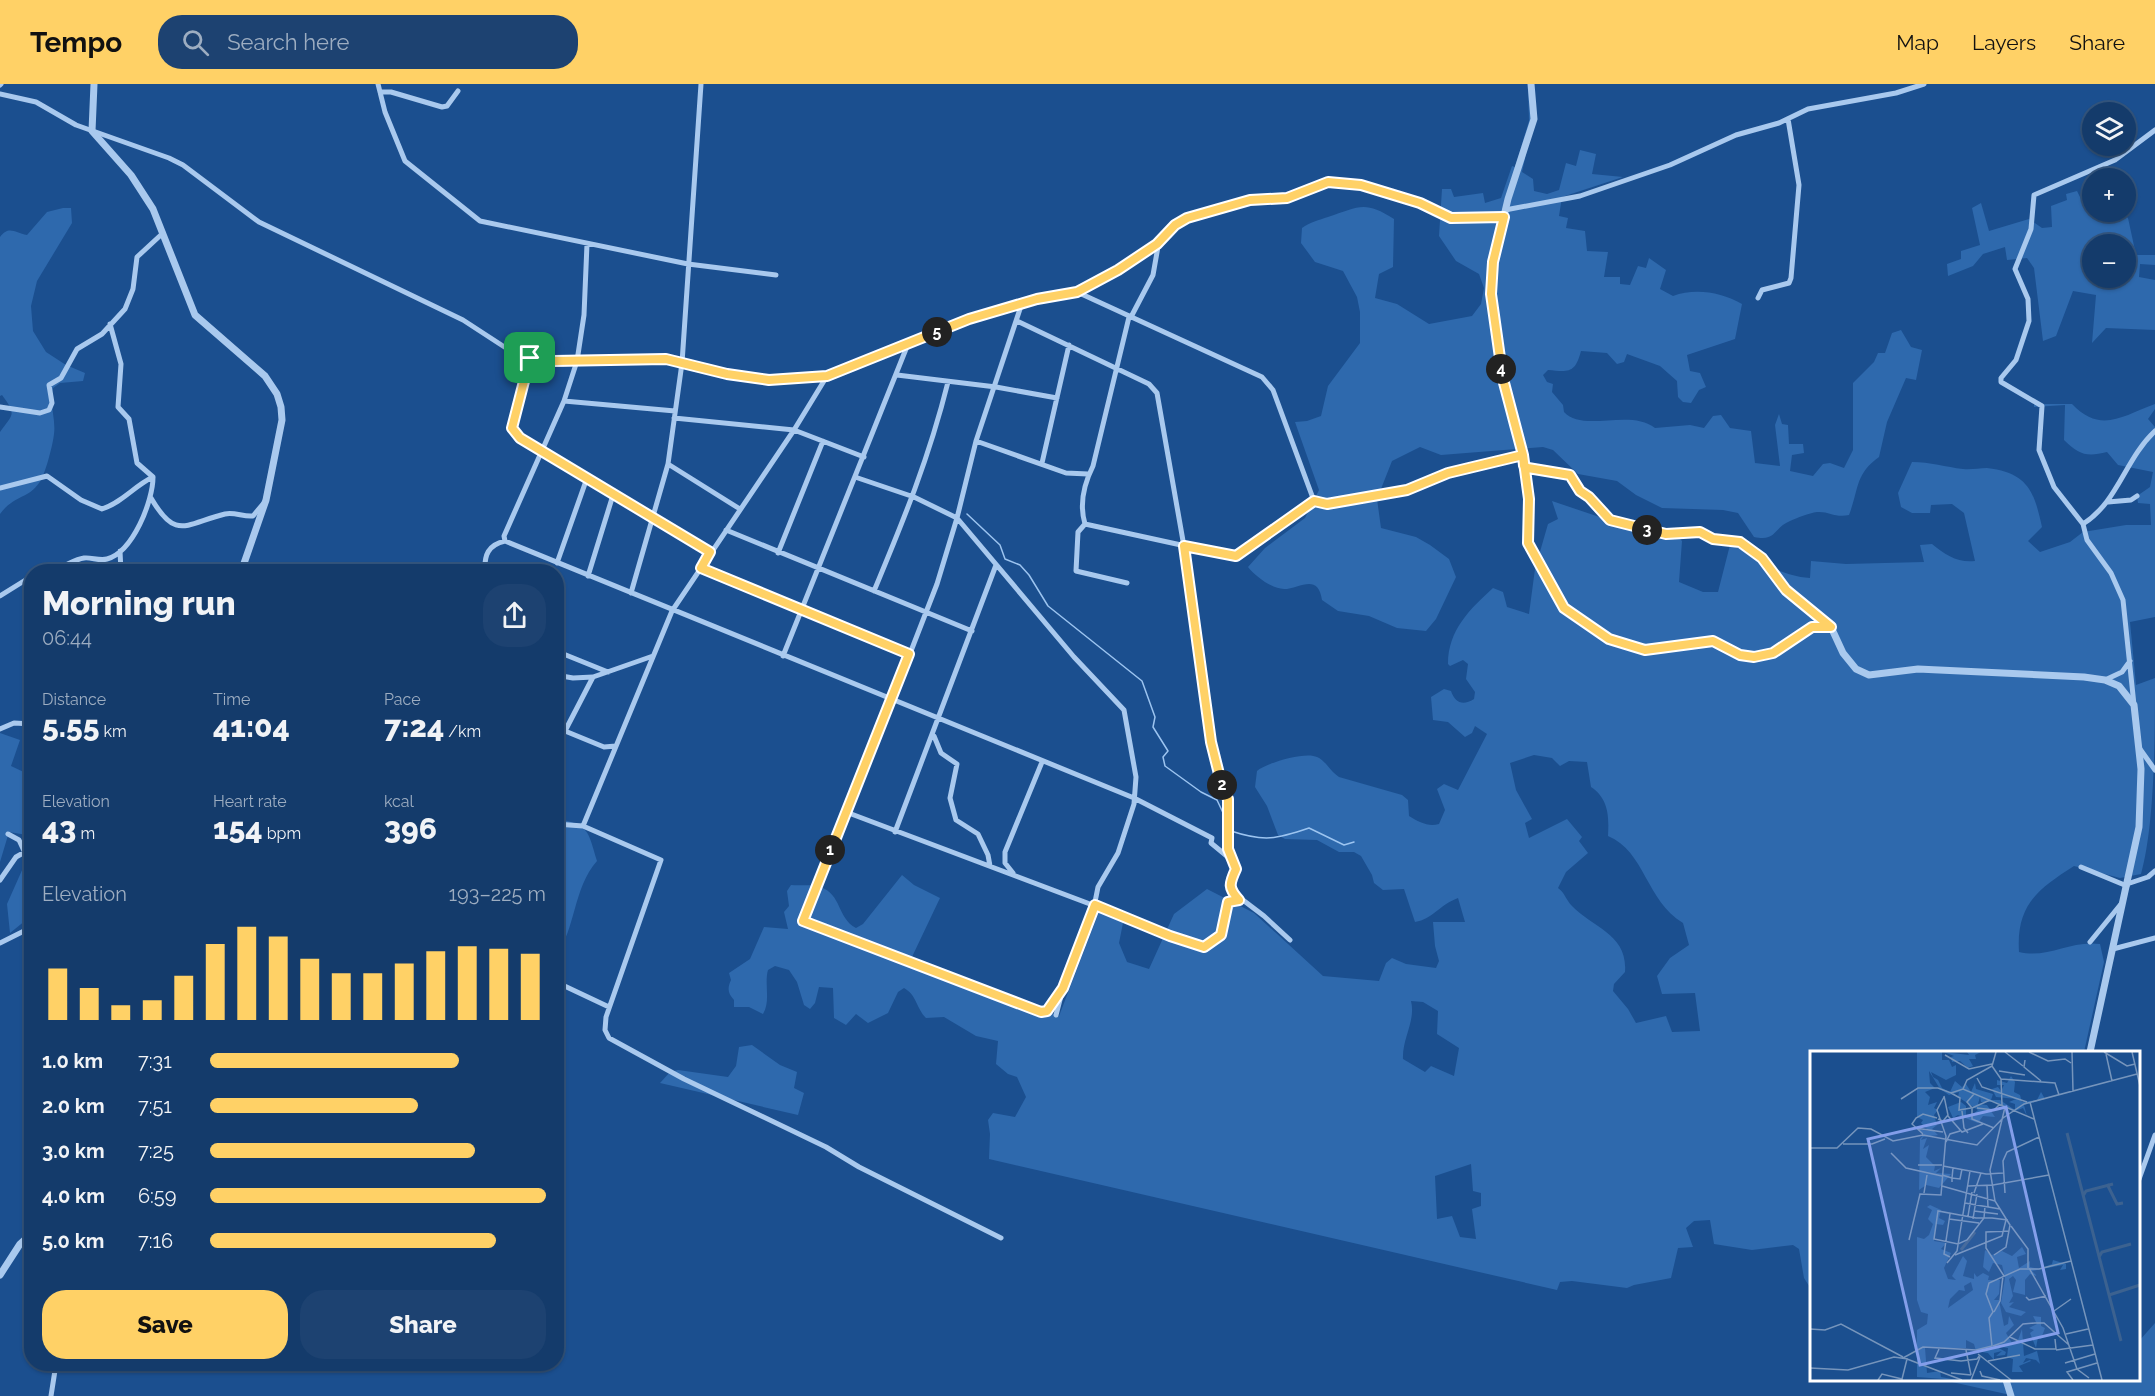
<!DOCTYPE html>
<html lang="en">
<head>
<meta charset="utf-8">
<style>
	:root { --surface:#143b6b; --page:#1d4271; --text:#f1f3f6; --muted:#9dadc1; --line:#33557e; --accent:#ffd166 }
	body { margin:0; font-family:Raleway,sans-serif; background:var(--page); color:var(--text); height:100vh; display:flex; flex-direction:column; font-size:22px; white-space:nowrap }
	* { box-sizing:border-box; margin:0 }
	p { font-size:20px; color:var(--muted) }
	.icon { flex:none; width:33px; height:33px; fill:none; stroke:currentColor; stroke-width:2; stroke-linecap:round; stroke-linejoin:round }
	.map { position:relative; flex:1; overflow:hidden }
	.panel { position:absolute; left:24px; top:480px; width:540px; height:807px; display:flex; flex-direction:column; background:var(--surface); border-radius:24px; box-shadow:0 2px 4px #0004,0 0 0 2px var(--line) }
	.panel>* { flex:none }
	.tools { position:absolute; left:2082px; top:18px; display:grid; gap:12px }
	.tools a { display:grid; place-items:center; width:54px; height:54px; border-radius:50%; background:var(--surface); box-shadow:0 2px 4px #0004,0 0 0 2px var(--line); font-size:30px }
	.pin { position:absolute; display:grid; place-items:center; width:51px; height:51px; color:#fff; margin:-26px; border-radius:12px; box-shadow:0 3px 9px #0006 }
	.km { position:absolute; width:30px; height:30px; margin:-15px; border-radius:50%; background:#222; color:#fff; font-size:16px; line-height:30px; text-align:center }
	.round { display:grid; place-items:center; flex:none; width:63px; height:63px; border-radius:24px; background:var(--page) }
	.summary { display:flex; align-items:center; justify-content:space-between; height:102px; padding:0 18px }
	h1 { font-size:33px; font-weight:800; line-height:45px }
	.figures { display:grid; grid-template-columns:repeat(3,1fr); gap:9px; height:102px; padding:6px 18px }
	.figures div { display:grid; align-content:center }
	.figures b { font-size:30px; font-weight:800 }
	.figures small { font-size:16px; font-weight:400 }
	.figures p { font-size:16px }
	.chart { height:168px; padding:12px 18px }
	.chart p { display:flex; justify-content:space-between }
	.chart svg { width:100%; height:108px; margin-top:6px; stroke:var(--accent); stroke-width:6 }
	.primary-button { display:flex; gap:12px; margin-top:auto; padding:12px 18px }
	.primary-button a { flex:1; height:69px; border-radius:24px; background:var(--accent); color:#111; font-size:24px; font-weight:800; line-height:69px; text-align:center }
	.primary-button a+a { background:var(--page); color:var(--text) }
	ul { padding:0 18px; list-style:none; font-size:20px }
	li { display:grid; grid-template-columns:96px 72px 1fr; align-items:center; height:45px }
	li i { height:15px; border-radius:8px; background:var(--accent) }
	header { display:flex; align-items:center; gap:36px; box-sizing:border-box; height:84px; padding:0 30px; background:var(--accent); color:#111 }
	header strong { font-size:28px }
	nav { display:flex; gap:33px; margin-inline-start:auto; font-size:21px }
	.search { width:420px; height:54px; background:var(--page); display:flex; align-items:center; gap:15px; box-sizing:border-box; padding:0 21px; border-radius:24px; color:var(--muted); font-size:22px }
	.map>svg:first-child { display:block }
</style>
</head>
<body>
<header>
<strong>Tempo</strong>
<div class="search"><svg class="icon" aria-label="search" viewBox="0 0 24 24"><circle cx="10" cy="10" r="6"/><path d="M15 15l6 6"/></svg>Search here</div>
<nav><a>Map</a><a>Layers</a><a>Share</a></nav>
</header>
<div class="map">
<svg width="2155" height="1312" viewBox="0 0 2155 1312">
	<rect width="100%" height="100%" fill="#1b4f8f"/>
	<path fill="#2e69ad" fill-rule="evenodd" d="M1528,2L1534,34L1522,88L1533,95L1534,107L1547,110L1559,106L1566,79L1576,82L1580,66L1596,70L1592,90L1623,93L1562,113L1559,132L1568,134L1566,144L1585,147L1587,167L1608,168L1604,193H1620V200L1630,201L1638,182L1646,184L1649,174L1666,186L1660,205L1673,212C1695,204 1721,208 1742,220L1735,255L1687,271L1690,287L1700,289L1706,303L1699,306L1691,319L1683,318L1678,313L1677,297L1660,282L1627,270L1624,278L1617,280L1607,269L1581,267C1575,289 1570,288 1548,286L1543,291L1547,298L1553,300L1552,308L1563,321L1564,328C1583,349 1630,324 1655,344L1690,341L1704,344L1713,332L1721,331L1730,344L1751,347L1755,379L1780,382L1775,341L1779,330L1782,340L1788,341L1789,360H1803L1804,369L1792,371L1790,387L1813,392L1823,380L1830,379L1844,384L1853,366V299L1874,278L1878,269H1885L1892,249L1901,246L1911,263L1922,266L1916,296L1906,294L1887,338L1879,373C1855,390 1859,405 1849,431C1835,434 1829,427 1817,428C1809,429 1797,434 1790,437C1773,444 1777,458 1754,453L1738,429L1723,426L1662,424L1636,411L1617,397L1578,390L1553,366L1543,363L1441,371L1420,363L1392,377L1377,415L1381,444L1416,453L1430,461L1449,475L1456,493L1436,535L1426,547L1397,544L1369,532L1338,527L1322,516C1318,488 1299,505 1284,505C1272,505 1255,492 1248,483L1265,464L1305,434L1319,406L1295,338L1307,337L1321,332L1328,302L1360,259V228L1357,213L1343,187L1315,178L1301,159L1302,144C1310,138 1319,136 1328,133C1359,123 1364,116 1394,135L1393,183L1379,190L1375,214L1397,220L1429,240L1472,232L1481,220L1484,204L1479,190L1456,177L1439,152L1442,105H1451L1454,113L1483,109L1485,119L1501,114L1512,82L1515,83L1529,37Z
		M2077,107L2082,117L2092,115V128H2121L2128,134L2136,171H2155V181L2140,180L2139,193L2155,196V246L2106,244L2092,259L2096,211L2073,207L2056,252L2043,257L2034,184L2027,174L2007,176L2005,163L1983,170L1973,182L1948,192L1947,180L1961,175V167L1980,161L1972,124L1981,119L1989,147L2029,135L2042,144L2052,143L2051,122L2067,116L2066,110ZM2092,160H2126V194H2092Z
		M63,124H71L72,139L37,197L31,222L33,247L46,268L66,281L85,289L83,297L60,299L53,304C49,322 56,334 54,350C53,360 45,392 39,399C28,415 14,411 0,430V348C13,330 17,331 2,311L0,312V153C9,141 15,149 27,151L47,128Z
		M2034,320H2072C2101,350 2122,332 2155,320V325L2148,335L2155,343V533L2130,538L2136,601L2155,594C2155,650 2155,740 2141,790L2120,794L2074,782C2038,805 2016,821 2019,868C2048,875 2070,856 2100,860L2104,878L2084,968H1812L1811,1205L1804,1194L1799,1165L1793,1161L1752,1166L1714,1160L1710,1136L1694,1137L1686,1144L1693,1163L1678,1164L1671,1194L1634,1201L1627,1204L1572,1197L1560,1198L1557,1206L989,1075L990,1050L988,1036L993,1029L1015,1033L1026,1013L1017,993L1008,990L996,980L998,957L976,952L944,933L926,934C916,924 917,911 904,904L898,908L888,929L868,939L856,930L846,941L834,934L833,904L819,903L815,919L810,925L804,921L797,898L789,886L775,882L768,886C764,900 771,917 763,930L749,923H734V916C728,909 727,905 731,896L729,889L750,875L764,843L788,845L784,828L789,822L787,807L791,801C800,802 811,800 820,803C842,810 837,834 856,844L863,840L902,791L914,801L940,814L911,875L1059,932L1099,828L1123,839L1119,859L1127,878L1149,885L1174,830L1207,805L1254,829L1323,892L1379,897L1386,879L1392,874L1406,880L1436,884L1439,877L1435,862L1433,838H1465L1458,814C1439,821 1433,835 1415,838L1404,805L1383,806L1374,799L1372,791L1361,772L1354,768H1339L1317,756L1285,755L1278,751L1267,722L1255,703L1257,687C1266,679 1306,667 1317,673C1326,677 1330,687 1339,693L1402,711L1408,716L1409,732C1419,738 1428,743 1439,740L1445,726L1437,705L1444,700L1458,706L1487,650L1475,642L1472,649L1465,653L1448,638L1433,636L1431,613L1444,605L1451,607C1455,619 1463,622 1474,615L1475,608L1466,595L1468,580L1463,576L1450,582L1448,580C1448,546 1470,525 1493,504L1503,508L1507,523L1529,530L1535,485L1548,440L1558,435L1552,417L1638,446L1678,453L1682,457L1679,498L1703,508H1718L1730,461C1762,473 1773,491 1810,494L1811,477L1846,480L1924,478L1920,461L1932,460C1945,471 1958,479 1975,477L1964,429L1952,420L1931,421L1930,429H1912L1901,423L1898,409L1912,378C1930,378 1946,383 1963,385C1971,386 1979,384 1987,384C2028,389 2034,407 2042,443L2028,457L2040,468L2070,458L2083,448L2126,441H2151L2150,420L2138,419L2137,412L2150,403L2153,388L2118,381L2107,368C2087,373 2079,371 2064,356L2065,321L2034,323ZM1534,671L1552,674L1560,682L1569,677L1587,678L1591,703C1609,715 1609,733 1608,752C1645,767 1646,817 1683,839L1689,861L1670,874L1657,892L1662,910L1695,909L1700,947L1672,948L1666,932L1636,939L1628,925L1613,907L1614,900L1625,888C1628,850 1593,844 1572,822C1566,816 1565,809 1558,804L1566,788L1588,769L1579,757L1582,753L1567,735L1529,754L1525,739L1532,735L1516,706L1510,679ZM1411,917L1423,918L1438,927L1437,950L1459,964L1454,992L1431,982L1425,988L1403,975C1402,954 1416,937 1411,917ZM1471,1080L1473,1107L1481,1109V1122L1472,1125L1476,1155L1460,1153L1452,1132L1437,1135L1435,1092Z
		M0,649L20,656L11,682L30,691L24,709L32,712L31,744L27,751L9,748L0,778Z
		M557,735C589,740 588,747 597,777C573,804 575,848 557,868Z
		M23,784L31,786V832L10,849L7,820Z
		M752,961L780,981L797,988L794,1004L804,1009L798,1031L660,999L670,988L678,986L728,993L736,982L739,963Z
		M2155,1239V1312H2015L1943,1296H2138L2139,1257Z"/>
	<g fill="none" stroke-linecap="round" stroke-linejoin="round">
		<path stroke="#9cc4f0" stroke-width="1.5" d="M967,430L1000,461L1005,475L1020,481L1029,491L1048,522L1142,597L1155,633L1153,643L1168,667L1163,673L1165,682L1201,708L1217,716L1225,733
			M1230,743L1231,747C1264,758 1277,755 1309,744L1344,761L1354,758"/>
		<path stroke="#a9c9ee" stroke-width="5" d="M378,0L385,28L405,77L480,137L688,180L776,191
			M0,1L1,0
			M380,8H391L442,23L447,22L458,7
			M0,10L36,18L76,41L169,74L183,81L259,138L463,236L506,264L533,275H666L749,294L769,296L827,292L969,235L1037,215L1077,208L1262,293L1273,306L1314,417
			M1505,126L1580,112L1670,81L1736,51L1779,39L1808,25L1896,9L1924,0
			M1077,208L1118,186L1157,160L1175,141L1187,134L1250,116L1287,114L1328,97L1361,101L1420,119L1451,134L1504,133
			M1758,214L1762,206L1789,199L1791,194L1799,101L1788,35
			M1129,233L1093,382C1084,400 1079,420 1085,440L1236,473L1314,417L1327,420L1407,406L1448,389L1523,371
			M1131,233L1153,191L1159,157
			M1017,237L1149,300L1157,309L1192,508L1211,658L1223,706L1228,715L1227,756L1234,777
			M530,274L512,344L514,349L541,369
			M897,291L996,303L1057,314
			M564,317L675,327
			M0,323L40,329L49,326L52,319L49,301L61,294L77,265L102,250L125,225L133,205L137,173L163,149
			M674,334L794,346L864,373
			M976,357L1066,389L1088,390
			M542,366L652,436L710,468
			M1042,379L1069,261
			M668,380L740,425
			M1524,382L1570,391L1580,407L1610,436L1666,450L1700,448L1713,455L1740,458L1762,474L1786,506L1831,543
			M855,393L914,413L957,434L1074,573L1124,626L1136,693L1134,720L1118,769L1098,803L1092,833L1083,858L1063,904L1047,927L1041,928L803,837L802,834L892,616L937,500L957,434L976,357L1022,219
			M0,404L47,392L81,416L102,425C123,418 134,402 153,393
			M151,414C176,457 185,440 225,430C235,428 243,433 253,432L263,420
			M2108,418L2131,416L2137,412
			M1085,440L1078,448L1076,487L1127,499
			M2083,440C2118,418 2125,375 2155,347
			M726,446L972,547
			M505,457L504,452L564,317L577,277L584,231L587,160
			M120,467L121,488
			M778,469L823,357
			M557,479L587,394
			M701,484L909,570
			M55,488C60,483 77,475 84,474C91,473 99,477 107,475C133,468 153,417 153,393L137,379L129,335L118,323L121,280L110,240
			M485,488C484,471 488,461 505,457L1134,714L1212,754L1211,759L1234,778L1236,785L1229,800L1231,807L1264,832L1290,856
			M588,492L613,411
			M874,507C904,435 929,374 948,298
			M631,509L668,380L682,279L701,0
			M0,512L32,492
			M556,567L608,588
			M783,572L908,260
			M556,591L573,594L593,593
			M2105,596L2122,588L2130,577
			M2134,621L2123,516L2111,489L2087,456L2083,440L2054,403L2039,366L2042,322L2001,298V294L2016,276L2029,237L2028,215L2015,185L2031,145L2034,111L2115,76L2155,46
			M556,644L565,647
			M0,645L14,639L32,640
			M934,652L941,669L957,680L950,714L956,736L978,750L988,771L990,782
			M616,662L604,663L565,647L593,593L653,572
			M2140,665L2155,686
			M846,728L1204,863L1221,851L1228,818L1239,816
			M556,740L583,742L661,776L606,933L605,946L609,954L684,995L826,1063L859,1083L1001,1154
			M583,742L672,527L794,346L827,292
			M895,748L996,481
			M8,750L19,756L25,769
			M2081,783L2127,802
			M1013,789L1005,779V768L1042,678
			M0,796L16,773L32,764
			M2127,800L2148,793L2155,787
			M2090,858L2121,820
			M0,859L32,843
			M2113,865L2155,854
			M556,898L609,923
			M1056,931L1062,908
			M2138,1098L2155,1051
			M51,1312L56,1280"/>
		<path stroke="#a9c9ee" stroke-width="7" d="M94,0L92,47L131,91L153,125L195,231L265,292L277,310L281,323L282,336L266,416L241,488
			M1531,0L1534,35L1508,115L1493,178L1491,210L1503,295L1523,371L1529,415L1527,455L1559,517L1592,544L1609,555L1645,566L1713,557L1740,571L1754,573L1773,569L1812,543H1831L1843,569L1856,585L1869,591L1918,585L2084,593L2105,596L2119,602L2134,621L2141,685L2139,743L2090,968
			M0,1191L20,1160L32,1149
			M2006,1296L2011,1312"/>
	</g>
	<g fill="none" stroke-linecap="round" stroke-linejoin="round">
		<g stroke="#fff" stroke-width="12">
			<path id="route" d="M530,274L512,344L520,354L710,468L701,484L909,570L803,837L1041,928L1047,927L1063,904L1095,821L1170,852L1204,863L1221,851L1228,818L1239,816C1228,804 1229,800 1236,785L1228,765V715L1223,706L1211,658L1184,462L1236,472L1314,417L1327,420L1407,406L1448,389L1523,371L1524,382L1528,384L1570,391L1580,407L1589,413L1610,436L1666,450L1700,448L1713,455L1740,458L1762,474L1786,506L1831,543H1812L1773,569L1754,573L1740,571L1713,557L1645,566L1609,555L1564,524L1528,459L1529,415L1523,371L1503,295L1491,210L1493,178L1504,133L1451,134L1420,119L1361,101L1328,98L1287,114L1250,116L1187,134L1175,141L1157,160L1118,186L1077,208L1037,215L969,235L827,292L769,296L727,290L666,275L554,277L530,274"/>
		</g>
		<use href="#route" stroke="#ffd166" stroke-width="8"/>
	</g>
	<g transform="translate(1810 967)">
		<rect width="330" height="330" fill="#1b4f8f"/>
		<path d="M107,1H132V9H139L142,16L146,14V24L136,29L121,21L123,26L128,29L132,37L140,41L145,30L152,36L156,33L161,41L165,32L166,38L183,43L181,49H190L205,59V53L199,51L206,48L186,46L182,38L188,36L191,40L194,34H187V29L197,32L201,25L205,31L204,41L210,44L212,51L227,49L231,41L235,48L214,54L217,65L213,57L205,60L184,51H171L170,46L168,53L177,54L185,66L173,65L168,72L148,64L143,67L138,56L151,51L156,55V64L161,65L168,59L148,46L149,41L139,44L130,38L119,20L120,32L125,37L115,41L120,46L118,54L127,51L124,57L128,59L124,64L127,74L122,78L128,84L113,86L111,89L117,87L113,98L119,94L116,106L125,115L124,120L131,117L126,122L141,123L129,137L116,134L109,139L110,88L114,83L107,78L119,80L111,72L113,69L107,66ZM134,1L159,4L157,1H171L165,4L166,8H159L163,15L158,17L150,10L142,11L141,6L144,5ZM120,154L131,159L129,167L135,170L133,174L126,173L124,190L136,192L131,198L141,202L134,217L138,228L146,229L142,225L153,205L157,210L153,225L164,228V222L167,226L173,222L179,225L178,229H190L189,243L184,249H189L194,275L198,273L199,265L204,274L196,282L202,292H207L212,278L214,305L227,300L230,313L226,309L216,307L213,312L220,309L221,310L209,315L213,321H202L203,308L197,306L198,297L185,295L196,301L195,304L186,305L192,300L184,302V309L178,302L166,300L164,293L156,289V297H115L117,322L130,320L131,326L147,329L107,326V279L117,273L118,263L111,261L107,249V186L114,188L119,184L123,173L118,168L122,159L117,156ZM161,231L163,239L138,257L140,248L149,239L155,240L154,235ZM212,196L216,203L207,206L209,217L220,210V216L229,218L242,213L243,209L256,213V218L250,219L253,214L222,220L227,225L220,223L215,229V244L203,241L206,229L203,225L199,228L203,245L199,252L204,251L199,256L216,261L211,265L196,261L191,252L195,227L192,214L183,212L179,221L173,216L175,199L182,204L192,200L202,205ZM223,265L231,266V275L235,277L231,288L228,286L226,297L220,282L224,279L219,277L227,273Z" fill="#2e69ad" fill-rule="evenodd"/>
		<path fill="none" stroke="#3c6290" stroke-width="3" d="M257,82L311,290M297,133L307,153L313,152M273,145L276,140L303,133M151,199L165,181M289,206L292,201L321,193M299,244L330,234"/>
		<path fill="none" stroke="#7695bc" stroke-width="1.5" d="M186,1L182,15L191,28L192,54M195,1L213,15M219,1L238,10L255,8L261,12M262,1L263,40M294,1L317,15L325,13M322,1L330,35M296,3L302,30M135,4L159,18L182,13M215,9L214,16L231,30M189,20L215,24M167,27L172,36L217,51M191,28L245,32L249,44M153,38L157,29L182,15M141,42L150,47L149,59L161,57M91,48L108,37H128L141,42L153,38L224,68M180,49L162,57V68L184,77M220,51L292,329M162,57L157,51L164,43M167,57L184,59L190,53M152,60L154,77L158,82M138,65L152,81L173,73M128,68L133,70L138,64L134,45M105,77L133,81M113,83L102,73L106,67L113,63L127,67M136,91L140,83L150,80M33,93H62L75,88M0,97H27L48,77L61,78L83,90L113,84L167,94L193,67L214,53L327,23M81,102L96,117L132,125M108,114H132M133,115L176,123L193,122M132,124L142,127L143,117M142,131V127L150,128L152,118M132,135L185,150M158,135L183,134L239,124M177,135L178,156M114,142L117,124M164,142L171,122M195,142L193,110L197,101L229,86M155,152L190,158M175,155L174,167L157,189L148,193L124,188L128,160L166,167H182L198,169M164,160L188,163M140,163L134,203L140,206M158,165L162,141M139,168L169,172M163,168L167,143M201,175L218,198V217M99,189L110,143L131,144L136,85L127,59L134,46M145,204L192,185L196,169M184,204L196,196L200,174L185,150L180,119L195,56M137,212L147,200L160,120M219,217L253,277L267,318L279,327M194,225L176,197V181L199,180M216,246L219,249L236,245M244,260L261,248M184,261L190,250L193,225M0,278L15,279L31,273L93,306M256,283L278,278M200,286L225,298H246L245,288M183,295L194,291L213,273L225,272H234L259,294M129,298L125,307L151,310L167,308L170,304M156,299L161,324M246,299L283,294M168,303L201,329M93,307L113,296L166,299L182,295L179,267L183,261L176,243L179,232L210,218H229L261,210M97,308L152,329M178,310L210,304M255,312L285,303M0,317L38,319L84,306L98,308M170,320L172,325L190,329M141,322L161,324M68,329L72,323L92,328L97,308M161,329L170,306M263,329L257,321L287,312"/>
		<path fill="#839eea" fill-opacity="0.15" stroke="#839eea" stroke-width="3" d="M196,56L248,282L110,314L58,88Z"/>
		<rect width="330" height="330" fill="none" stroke="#fff" stroke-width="3"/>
	</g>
</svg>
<div class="tools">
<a><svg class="icon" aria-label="layers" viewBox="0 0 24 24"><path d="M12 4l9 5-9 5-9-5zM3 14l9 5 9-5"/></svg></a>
<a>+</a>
<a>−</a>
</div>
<div class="pin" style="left:530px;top:274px;background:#1e9e55"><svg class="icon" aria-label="arrive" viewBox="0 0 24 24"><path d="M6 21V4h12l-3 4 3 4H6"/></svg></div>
<b class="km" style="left:830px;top:766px">1</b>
<b class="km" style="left:1222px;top:701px">2</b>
<b class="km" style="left:1647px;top:446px">3</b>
<b class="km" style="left:1501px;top:285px">4</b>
<b class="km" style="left:937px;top:248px">5</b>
<section class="panel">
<div class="summary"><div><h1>Morning run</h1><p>06:44</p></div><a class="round"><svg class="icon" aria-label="share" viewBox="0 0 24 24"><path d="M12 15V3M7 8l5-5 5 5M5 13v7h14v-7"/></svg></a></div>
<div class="figures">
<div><p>Distance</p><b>5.55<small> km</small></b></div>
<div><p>Time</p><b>41:04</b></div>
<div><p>Pace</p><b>7:24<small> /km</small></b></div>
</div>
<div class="figures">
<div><p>Elevation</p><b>43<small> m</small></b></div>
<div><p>Heart rate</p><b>154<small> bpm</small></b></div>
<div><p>kcal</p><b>396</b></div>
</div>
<div class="chart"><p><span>Elevation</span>193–225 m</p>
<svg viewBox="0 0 160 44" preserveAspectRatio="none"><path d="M5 44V23M15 44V31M25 44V38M35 44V36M45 44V26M55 44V13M65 44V6M75 44V10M85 44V19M95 44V25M105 44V25M115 44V21M125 44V16M135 44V14M145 44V15M155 44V17"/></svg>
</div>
<ul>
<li><b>1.0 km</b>7:31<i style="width:74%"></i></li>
<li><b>2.0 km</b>7:51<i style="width:62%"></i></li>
<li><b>3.0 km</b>7:25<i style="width:79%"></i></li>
<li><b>4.0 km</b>6:59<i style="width:100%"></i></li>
<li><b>5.0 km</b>7:16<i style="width:85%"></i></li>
</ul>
<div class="primary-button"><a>Save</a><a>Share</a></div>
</section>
</div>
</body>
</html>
